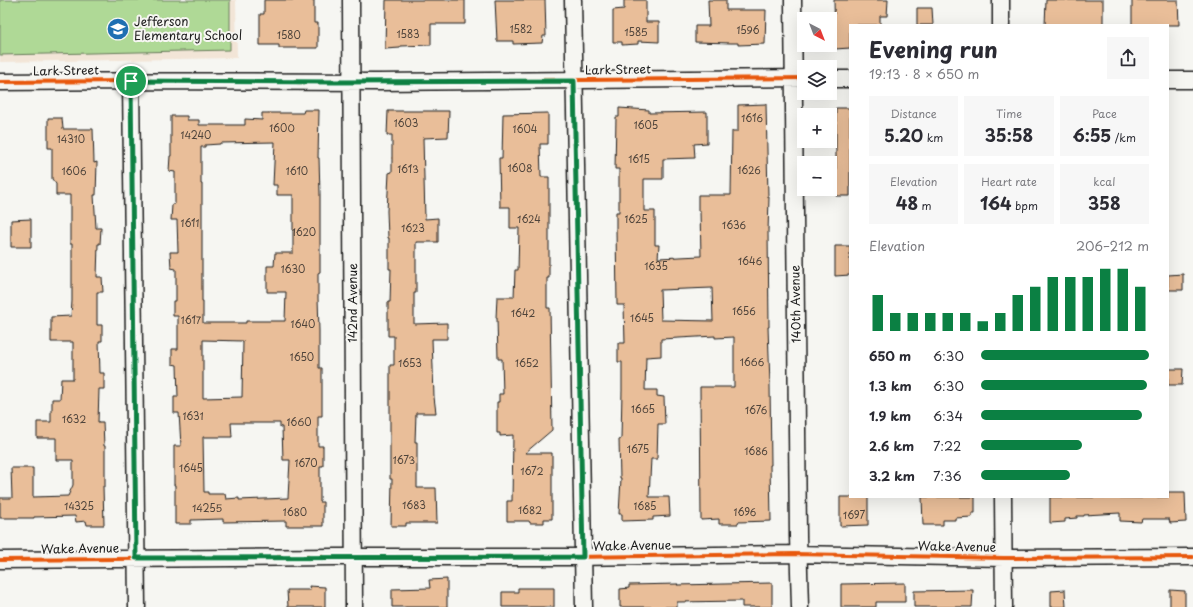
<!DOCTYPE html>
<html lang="en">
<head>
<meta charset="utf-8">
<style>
	:root { --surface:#fff; --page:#f7f7f7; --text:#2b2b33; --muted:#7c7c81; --accent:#0b8043 }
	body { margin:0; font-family:"Playpen Sans",sans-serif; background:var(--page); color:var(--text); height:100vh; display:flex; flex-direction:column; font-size:15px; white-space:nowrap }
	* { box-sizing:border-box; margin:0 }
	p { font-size:13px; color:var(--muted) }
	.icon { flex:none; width:22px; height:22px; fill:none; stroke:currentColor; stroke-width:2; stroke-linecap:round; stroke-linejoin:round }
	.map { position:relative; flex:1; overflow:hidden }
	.panel { position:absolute; left:849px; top:24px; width:320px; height:474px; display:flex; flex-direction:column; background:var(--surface); border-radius:0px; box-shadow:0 4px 16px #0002 }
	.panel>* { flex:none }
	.needle { width:26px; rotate:138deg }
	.fabs { position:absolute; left:797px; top:12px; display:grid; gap:8px }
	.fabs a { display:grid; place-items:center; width:40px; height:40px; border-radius:0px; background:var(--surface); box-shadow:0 4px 16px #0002; font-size:20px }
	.pin { position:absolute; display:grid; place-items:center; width:34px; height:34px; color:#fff; margin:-17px; border:2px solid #fff; border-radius:50%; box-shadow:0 1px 4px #0007 }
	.round { display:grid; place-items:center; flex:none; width:42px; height:42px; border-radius:0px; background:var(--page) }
	.head { display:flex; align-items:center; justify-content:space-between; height:68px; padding:0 20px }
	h1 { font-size:22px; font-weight:700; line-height:30px }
	.stats { display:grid; grid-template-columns:repeat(3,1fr); gap:6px; height:68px; padding:4px 20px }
	.stats div { display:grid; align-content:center; border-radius:0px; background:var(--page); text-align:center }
	.stats b { font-size:17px; font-weight:700 }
	.stats small { font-size:11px; font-weight:400 }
	.stats p { font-size:11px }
	.chart { height:112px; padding:8px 20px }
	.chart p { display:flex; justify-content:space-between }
	.chart svg { width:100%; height:72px; margin-top:4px; stroke:var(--accent); stroke-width:6 }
	ul { padding:0 20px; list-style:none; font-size:13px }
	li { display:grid; grid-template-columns:64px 48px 1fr; align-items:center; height:30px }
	li i { height:10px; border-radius:5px; background:var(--accent) }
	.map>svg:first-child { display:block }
</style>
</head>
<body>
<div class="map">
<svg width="1193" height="607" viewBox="0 0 1193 607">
	<rect width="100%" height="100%" fill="#f6f6f2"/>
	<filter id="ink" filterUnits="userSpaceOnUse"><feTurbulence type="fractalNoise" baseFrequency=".025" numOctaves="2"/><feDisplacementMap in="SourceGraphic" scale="8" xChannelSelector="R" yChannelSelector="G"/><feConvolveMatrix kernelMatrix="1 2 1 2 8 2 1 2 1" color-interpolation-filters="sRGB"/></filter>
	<g filter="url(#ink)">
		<path fill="#f2e5d7" d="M0,0H236L237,58L0,62Z"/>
		<path fill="#afd996" stroke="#667a59" d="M0,0H230V50L0,55Z"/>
		<path fill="#e9be99" stroke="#1c1c1c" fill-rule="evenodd" d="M264,0H314V23H318V48H279V45H260V14H264Z
			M386,0H465V24H431V45L401,46L400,48L385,49Z
			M495,0H545L546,36H543L542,43L513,44V41H497Z
			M624,0H646V22H659V42L638,41V44L622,45V42H613V10L624,9Z
			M708,0H726V10H766L765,44L738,45V43H731L695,42V26H709Z
			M834,0H888L887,16H880V25H850V48L835,49Z
			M1046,0H1103V25H1045Z
			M1132,0H1178L1179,25H1132Z
			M917,8H932L933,25H917Z
			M766,104L768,197H769L768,232L769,327H768L770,385L771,465H770L771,521L738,522V524H719V519L701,520L700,387H734V337L715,338V336L661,339V356L646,357L645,390H657V396L664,397L665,424H658L657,459H651L649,497H669L670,516L653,517V520L622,521V514H619L621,478H620L619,440L621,439L622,390V362H618V343H625L624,305H617L616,227V212H619V169H615L616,117H619V108L649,110V113L707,112V143L694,144L695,158L663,159V179H644V211H655V245H659L658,258L701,256L700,211H698V195H731L732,131H738V105ZM712,288L713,321L661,320L660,290Z
			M836,108H850V196H836Z
			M304,110H319L318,158H319L320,194V272L318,273V298L319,331V368H322V416H318V446H323V466H320V502H323V526H286V521L223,522V519L191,520V524H175V485H174V446H181L179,413H174V397H178L177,365L172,364V349H178V316H173V301H176V269L171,268L170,252H178L177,220H171L172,205L175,204V172L169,171L170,156H171V116H187V120H199V125H245V119L262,120V113H303ZM275,142L273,185H277V195H293V253H275L274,266H267V292H286L285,321H246V323H203V301H202V184H201V147H205V145L220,144V143ZM203,340L243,341L242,397L203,398ZM231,423H280V427H282L283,460H290L288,498L239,500V498L226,499L225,494H208V492H204L203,437H232Z
			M388,111H449L448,137L423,138L425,219L438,218V242H416V293H414V324L447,323V339H432L434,397L436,413H416L415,442H417V488H436L437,523H406V526H391L392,479H390V365H394V336H388V302H390L391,269H389V238H388L387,211L389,173L392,172V135H387Z
			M548,113V144H540L541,177H549V278H547V308H550L552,430L525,453H552V519H544V523H530L529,521H507V501H512L513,435L500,436V433H497V402H499V394H503L502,359H498L497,318H496L497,297H514L515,270H518L519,228H510V207H500L499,158H502L503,114Z
			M48,118H62L63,129H93L94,163L97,162L96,195H94L96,228H101L100,244H98L97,277H102L103,292H97V325H102V341H99L100,373H104V389H99L98,422H103L104,446H105V486H103L104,525H87L86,521L76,522L75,516L34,517V518H0V498H12L11,468H33V497L68,496L73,485V460H56V438H37V422H51V410L52,409V399H60L61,379H73V342H51V317L71,316L72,301V244H70V195H56V184L52,179V148H48Z
			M31,219V247H11V220Z
			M835,246H850V275L835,276Z
			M1183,274V290H1168V275Z
			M1168,369H1183L1182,385H1168Z
			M1168,492H1185L1186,522L1170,523L1169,519H1142L1141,522L1120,521V513L1084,515V516H1077V518L1065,519V522L1050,523V497L1142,498V497H1168Z
			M840,497H868V525L840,526Z
			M922,497H975V513H972V517L955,518V520H943V525H923Z
			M447,579V607H392V589L430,588L429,580Z
			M772,583V607H742V601L677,602V607H620V589L629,588V585L678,584L677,585Z
			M905,583V602H876V607H841V584Z
			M309,586L325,587V607H288L287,590H310Z
			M518,588H554V607H502V592H518Z
			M973,590L972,607H914V591Z
			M1065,590L1066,607H1051V591Z
			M1170,590L1185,591V607H1170Z"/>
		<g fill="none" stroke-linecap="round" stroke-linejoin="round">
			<g stroke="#1c1c1c" stroke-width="19">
				<path id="minor" d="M351,0L354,607
					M573,0L584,607
					M793,0L798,536L800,607
					M1001,0V25
					M830,79H850
					M1168,80H1193
					M131,81L137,607
					M0,82L131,81L378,82L804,78
					M1003,497L1004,607
					M0,560L337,557H573L794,554L1004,558L1193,557"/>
			</g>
			<use href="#minor" stroke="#f6f6f2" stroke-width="16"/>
			<g stroke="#f6f6f2" stroke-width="6">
				<path id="cycleway" d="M0,82L131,81L378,82L804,78
					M0,560L337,557H573L794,554L1004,558L1193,557"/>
			</g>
			<use href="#cycleway" stroke="#e8590c" stroke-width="4"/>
		</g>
	</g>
	<g fill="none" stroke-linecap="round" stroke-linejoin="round" filter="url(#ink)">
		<g stroke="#fff" stroke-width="8">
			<path id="route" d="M131,81L336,82L574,81L583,557L136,558Z"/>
		</g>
		<use href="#route" stroke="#0b8043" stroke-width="5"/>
	</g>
	<defs>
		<g id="school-disc" transform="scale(1.15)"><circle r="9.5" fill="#1f6fb2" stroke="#f6f6f2"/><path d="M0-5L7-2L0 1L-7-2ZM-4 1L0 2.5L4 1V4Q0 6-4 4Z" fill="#fff"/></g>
	</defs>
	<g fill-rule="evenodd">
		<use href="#school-disc" x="118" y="29"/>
	</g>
	<g text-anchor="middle" stroke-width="4" stroke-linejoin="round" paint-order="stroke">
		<g font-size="10" fill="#4f443b">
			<text x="521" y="33">1582</text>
			<text x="748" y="34">1596</text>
			<text x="636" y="36">1585</text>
			<text x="408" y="38">1583</text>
			<text x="289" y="39">1580</text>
			<text x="752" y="122">1616</text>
			<text x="406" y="127">1603</text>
			<text x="646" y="129">1605</text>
			<text x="282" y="132">1600</text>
			<text x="525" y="133">1604</text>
			<text x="196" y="139">14240</text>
			<text x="71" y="143">14310</text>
			<text x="639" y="163">1615</text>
			<text x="520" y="172">1608</text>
			<text x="408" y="173">1613</text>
			<text x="749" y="174">1626</text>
			<text x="74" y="175">1606</text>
			<text x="297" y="175">1610</text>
			<text x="529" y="223">1624</text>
			<text x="636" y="223">1625</text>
			<text x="190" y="227">1611</text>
			<text x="734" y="229">1636</text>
			<text x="413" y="232">1623</text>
			<text x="304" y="236">1620</text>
			<text x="750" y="265">1646</text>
			<text x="656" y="270">1635</text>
			<text x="293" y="273">1630</text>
			<text x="744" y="315">1656</text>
			<text x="523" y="317">1642</text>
			<text x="642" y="322">1645</text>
			<text x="191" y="324">1617</text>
			<text x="303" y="328">1640</text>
			<text x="302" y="361">1650</text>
			<text x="752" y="366">1666</text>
			<text x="410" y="367">1653</text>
			<text x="527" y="367">1652</text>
			<text x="643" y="413">1665</text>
			<text x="756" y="414">1676</text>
			<text x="193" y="420">1631</text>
			<text x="74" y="423">1632</text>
			<text x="299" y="426">1660</text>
			<text x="638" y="453">1675</text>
			<text x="756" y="455">1686</text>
			<text x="404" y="464">1673</text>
			<text x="306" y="467">1670</text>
			<text x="191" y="472">1645</text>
			<text x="532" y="475">1672</text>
			<text x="414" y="509">1683</text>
			<text x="79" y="510">14325</text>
			<text x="645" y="510">1685</text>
			<text x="207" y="512">14255</text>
			<text x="530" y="514">1682</text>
			<text x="295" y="516">1680</text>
			<text x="745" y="516">1696</text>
			<text x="854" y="519">1697</text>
		</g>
		<g font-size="12" fill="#1c1c1c" stroke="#f6f6f2" text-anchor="start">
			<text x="134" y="26">Jefferson<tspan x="134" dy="14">Elementary School</tspan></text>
		</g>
		<g font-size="12" fill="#1c1c1c" stroke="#f6f6f2">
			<text transform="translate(618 70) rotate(-1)" y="4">Lark Street</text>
			<text transform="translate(66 71) rotate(-1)" y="4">Lark Street</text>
			<text transform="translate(353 303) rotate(-90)" y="4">142nd Avenue</text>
			<text transform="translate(796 304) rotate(-91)" y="4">140th Avenue</text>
			<text transform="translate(632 546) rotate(-1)" y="4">Wake Avenue</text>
			<text transform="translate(957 547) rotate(1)" y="4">Wake Avenue</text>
			<text transform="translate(80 549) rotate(-1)" y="4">Wake Avenue</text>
		</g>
	</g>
</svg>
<div class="fabs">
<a><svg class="needle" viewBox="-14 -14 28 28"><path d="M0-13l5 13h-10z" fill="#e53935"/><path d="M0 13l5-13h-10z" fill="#7c7c81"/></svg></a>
<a><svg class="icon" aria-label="layers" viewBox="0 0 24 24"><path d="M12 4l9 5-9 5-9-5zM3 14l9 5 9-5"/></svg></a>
<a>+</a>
<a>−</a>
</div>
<div class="pin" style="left:131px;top:81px;background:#1e9e55"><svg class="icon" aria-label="arrive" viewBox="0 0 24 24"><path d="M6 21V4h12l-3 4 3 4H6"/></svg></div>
<section class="panel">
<div class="head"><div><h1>Evening run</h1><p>19:13 · 8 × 650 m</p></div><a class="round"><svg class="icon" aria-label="share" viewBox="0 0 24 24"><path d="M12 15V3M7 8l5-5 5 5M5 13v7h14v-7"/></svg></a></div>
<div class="stats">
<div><p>Distance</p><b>5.20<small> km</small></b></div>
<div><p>Time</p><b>35:58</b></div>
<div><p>Pace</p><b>6:55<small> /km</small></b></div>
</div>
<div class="stats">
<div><p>Elevation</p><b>48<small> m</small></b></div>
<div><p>Heart rate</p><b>164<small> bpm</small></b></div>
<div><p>kcal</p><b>358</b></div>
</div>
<div class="chart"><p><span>Elevation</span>206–212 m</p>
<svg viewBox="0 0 160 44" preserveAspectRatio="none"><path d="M5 44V22M15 44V33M25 44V33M35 44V33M45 44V33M55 44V33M65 44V38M75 44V33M85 44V22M95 44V17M105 44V11M115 44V11M125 44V11M135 44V6M145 44V6M155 44V17"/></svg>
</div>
<ul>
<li><b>650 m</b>6:30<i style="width:100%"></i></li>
<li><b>1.3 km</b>6:30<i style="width:99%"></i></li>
<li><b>1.9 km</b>6:34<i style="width:96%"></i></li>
<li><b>2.6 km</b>7:22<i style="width:60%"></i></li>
<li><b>3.2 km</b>7:36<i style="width:53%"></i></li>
</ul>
</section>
</div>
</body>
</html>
